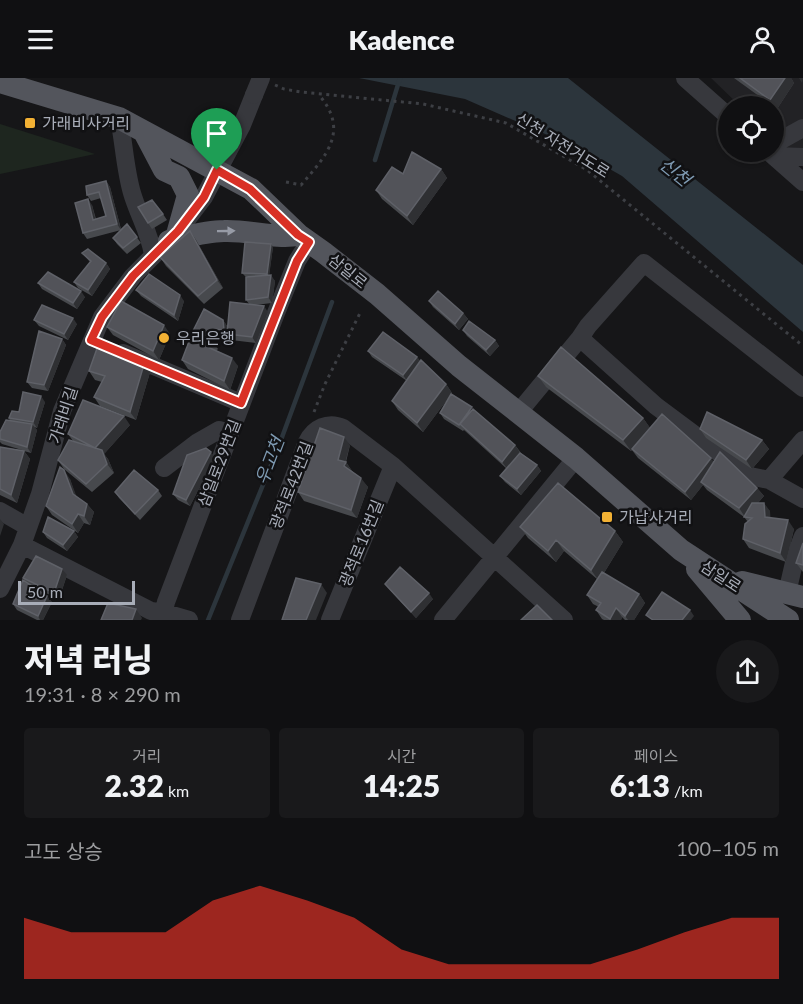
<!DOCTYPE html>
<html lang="ko">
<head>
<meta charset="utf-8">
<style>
	:root { --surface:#101012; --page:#19191b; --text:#f1f3f6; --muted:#9c9d9f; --line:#303032; --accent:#d93025 }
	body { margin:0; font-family:Lato,"Noto Sans KR",sans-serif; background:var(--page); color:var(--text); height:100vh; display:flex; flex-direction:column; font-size:22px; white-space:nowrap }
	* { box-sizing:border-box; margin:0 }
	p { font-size:20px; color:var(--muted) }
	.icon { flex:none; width:33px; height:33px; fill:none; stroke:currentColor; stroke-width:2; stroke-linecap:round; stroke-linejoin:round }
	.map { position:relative; height:542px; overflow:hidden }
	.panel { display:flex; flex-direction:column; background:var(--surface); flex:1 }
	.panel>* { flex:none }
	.fabs { position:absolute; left:718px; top:18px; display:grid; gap:12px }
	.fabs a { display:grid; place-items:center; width:66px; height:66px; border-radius:50%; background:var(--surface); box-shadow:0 2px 4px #0004,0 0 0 2px var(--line); font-size:30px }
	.scale { position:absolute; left:18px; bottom:15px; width:117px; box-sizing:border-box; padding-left:6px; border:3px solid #a8adb8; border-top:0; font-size:16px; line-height:21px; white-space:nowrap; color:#a8adb8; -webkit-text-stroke:4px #111113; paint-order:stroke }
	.pin { position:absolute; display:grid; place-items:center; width:51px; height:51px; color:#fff; margin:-62px -26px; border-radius:50% 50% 50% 0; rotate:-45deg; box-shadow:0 0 6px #0007 }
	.pin .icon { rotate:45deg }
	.round { display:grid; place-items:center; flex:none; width:63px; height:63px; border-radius:32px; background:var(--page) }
	.head { display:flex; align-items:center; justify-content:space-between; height:102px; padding:0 24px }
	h1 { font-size:33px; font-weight:800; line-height:45px }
	.stats { display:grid; grid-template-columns:repeat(3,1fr); gap:9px; height:102px; padding:6px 24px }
	.stats div { display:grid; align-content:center; border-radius:6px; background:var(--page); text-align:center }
	.stats b { font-size:30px; font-weight:800 }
	.stats small { font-size:16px; font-weight:400 }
	.stats p { font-size:16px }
	.chart { height:168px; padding:12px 24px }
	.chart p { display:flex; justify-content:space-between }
	.chart svg { width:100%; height:108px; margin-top:6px; fill:var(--accent); opacity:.7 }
	header { display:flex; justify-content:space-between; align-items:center; height:78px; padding:0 24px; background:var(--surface); font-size:27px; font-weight:800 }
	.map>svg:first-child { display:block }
</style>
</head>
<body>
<header><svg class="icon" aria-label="menu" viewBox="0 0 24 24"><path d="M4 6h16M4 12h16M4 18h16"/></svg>Kadence<svg class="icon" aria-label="person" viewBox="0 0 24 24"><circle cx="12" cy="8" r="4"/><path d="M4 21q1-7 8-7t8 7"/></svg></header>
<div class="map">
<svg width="803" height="542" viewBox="0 0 803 542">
	<rect width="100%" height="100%" fill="#161618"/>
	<path fill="#222225" d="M711,0H803V89L774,61V28H740Z"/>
	<path fill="#1e261f" d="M0,46L95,76L0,96Z"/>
	<path fill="#2c353c" d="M359,0H568L803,187V254L622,98L559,62L465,21Z"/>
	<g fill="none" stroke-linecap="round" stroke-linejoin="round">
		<path stroke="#2c353c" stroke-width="4.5" d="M375,82L400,0
			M208,542L278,370L332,224"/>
		<path stroke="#3d3f44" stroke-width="3" stroke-dasharray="3 4.5" stroke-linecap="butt" d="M275,7L284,11L301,14L423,26L506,45L587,92L803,268
			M286,104L301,107C326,78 350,53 319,17
			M314,334L325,306L361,233"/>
		<path stroke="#37383d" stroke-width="18" d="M685,0L729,39
			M119,40C124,65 125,91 132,115C138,136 150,155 153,177
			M774,66L803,50
			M769,74L803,104
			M774,78L803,79
			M580,260L656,328L750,398L769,402L803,421
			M123,275L241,325
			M518,335L580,260L588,248L644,185L803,310
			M164,390L198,364L219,352L230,355
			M769,402L803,362
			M0,433L28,449
			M22,467L151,533L165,535L189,542
			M0,511L22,467L40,416L62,333L102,239L133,198L178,153L204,119L242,47L254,17
			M787,515L796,476L803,458
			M162,542L166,524L276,235L297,183L309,164
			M240,542L307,364C314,350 328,343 343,350L393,388L564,542
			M330,542L393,388
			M443,542L576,380"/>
		<path stroke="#53555c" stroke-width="22" d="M0,4L119,40L251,111L299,157L323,174L377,216L459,288L576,380L681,472L788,542
			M144,54L164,92L179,99L188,117L178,153
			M169,163C187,159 205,153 224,153C249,152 274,161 299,157
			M697,491L740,542
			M742,504L803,519"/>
		<path stroke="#37383d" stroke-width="18" d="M254,17L261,0"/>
	</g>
	<path fill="#47494d" d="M734,0H791L794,5L777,31Z
		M441,91L447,100L413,147L382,121L376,112L403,96Z
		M106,103L110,109L121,151L127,146L141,165L127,176L117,166L113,160L121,152L87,161L83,155L92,127L96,141L106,138L101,120L91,123L87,117Z
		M163,136L167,142L152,151L148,145Z
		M190,153L196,162L223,210L204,226L166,188L160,179Z
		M271,166L273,169L269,197L275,203L272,225L255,227L268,234L256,265L231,262L228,257V258L217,257L213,264L218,271L216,273L238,288L230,312L188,291L182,282L192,262L190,259L223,242L227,248L250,227L246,222L254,198H245L242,195Z
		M82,175L106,185L110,191L92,218L78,210L74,204L90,184Z
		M38,205L85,219L77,231L42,211Z
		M136,212L184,223L178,243L141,218Z
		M429,223L463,235L468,241L459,252L433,229Z
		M34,242L77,246L68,262L39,248Z
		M107,249L170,256L159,282L113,257Z
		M463,252L495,262L499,268L490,278L467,258Z
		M62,261L66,267L48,313L32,310L27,304Z
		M368,273L417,279L420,283L446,306L452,315L423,354L398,332L392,323L407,303L372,279Z
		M151,291L136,342L100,328L94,319L102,304L95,302L89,293Z
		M538,298L643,340L650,350L713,383L757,410L764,418L758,425L770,433V440L794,451L786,484L749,470L743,461L748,444L744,439L707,412L703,407L691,422L638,380L632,372L631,373L546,309Z
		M45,324L37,350L34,349L37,352L31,375L24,373L30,381L17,425L0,417V369L22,372L2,366L0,364V354L10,343L9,340L19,334Z
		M474,332L515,367L521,375L537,387L541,393L521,417L505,404L500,398L507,391L464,352L463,353L444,341L440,335Z
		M130,347L104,376L108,381L114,395L92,414L64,391L58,382L73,363L68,356Z
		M700,351L762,362L769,371L752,391L706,360Z
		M350,367L346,384L352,393L368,409L357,440L304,423L298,414Z
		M215,380L190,428L178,422L173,416Z
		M70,401L76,419L87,426L94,434L90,447L84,445L78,455L52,437L46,428Z
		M158,412L162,418L140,442L119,420L115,414Z
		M520,449L615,453L623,464L604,495L639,516L645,525L634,542H625L622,539L621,542H604L602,541L596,532L599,529L593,526L587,517L597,501L564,473L556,484L528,460Z
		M74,453L78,459L67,473L47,460L43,454Z
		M803,465V494L796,485Z
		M67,497L59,521L35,510L52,524L43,542H37L17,532L13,526L25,504L23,500Z
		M385,506L433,521L416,540L390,512Z"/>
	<path fill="#2f3033" d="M785,0H791L794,5L777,31L770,22Z
		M799,0H803L802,5Z
		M441,91L447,100L413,147L407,138Z
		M106,103L110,109L121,152L117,146Z
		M88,121L92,127L97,148L93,142Z
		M190,153L196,162L223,210L217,202Z
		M271,166L273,169L269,199L267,196Z
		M106,185L110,191L92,218L88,212Z
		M271,197L275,203L272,225L268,219Z
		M81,213L85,219L77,231L73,225Z
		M180,217L184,223L178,243L174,237Z
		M264,228L268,234L256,265L252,259Z
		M463,235L468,241L459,252L455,246Z
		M73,240L77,246L68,262L64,256Z
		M223,242L227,248L228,258L224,252Z
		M164,247L170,256L159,282L153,273Z
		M213,251L217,257L213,265L208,261Z
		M62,261L66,267L48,313L44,307Z
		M495,262L499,268L490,278L486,272Z
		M417,279L422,285L407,303L403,297Z
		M232,280L238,288L230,312L224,303Z
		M145,283L151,291L136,342L130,334Z
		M446,306L452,315L423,354L417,345Z
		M41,318L45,324L37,350L33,344Z
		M124,338L130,347L104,376L108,381L114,395L95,370Z
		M643,340L651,351L631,373L623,362Z
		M32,346L37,352L31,375L27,369Z
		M344,359L350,367L345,385L346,384L352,393L350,397L338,382Z
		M762,362L769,371L752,391L746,382Z
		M515,367L521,376L509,393L502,384Z
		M24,373L30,381L17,425L11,417Z
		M211,374L215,380L190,428L186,422Z
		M711,380L717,389L701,404L703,407L691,422L685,414Z
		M537,387L541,393L521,417L517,411Z
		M64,392L70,401L79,425L73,416Z
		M361,400L368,409L357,440L351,432Z
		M757,410L764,418L745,439L739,430Z
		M764,425L770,433L771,447L765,439Z
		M87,426L94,434L90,447L84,438Z
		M78,436L84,445L78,455L72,446Z
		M0,441L4,446L0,458Z
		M788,442L794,451L786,484L780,475Z
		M74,453L78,459L67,473L63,467Z
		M615,453L623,464L599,503L591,492Z
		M556,462L564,473L556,484L548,473Z
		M62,491L67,497L59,521L54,515Z
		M321,506L327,515L316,542H306Z
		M429,515L433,521L416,540L411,534Z
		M639,516L645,525L634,542H628L625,538Z
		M47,518L52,524L43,542H40L38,538Z
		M616,530L622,539L621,542H611L610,541Z
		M136,531L142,540L141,542H132Z
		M690,532L694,538L691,542H682Z"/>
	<path fill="#525359" stroke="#5f6168" stroke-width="1.5" d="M740,0H785L770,22Z
		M412,74L441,91L407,138L376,112L392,89L403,96Z
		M106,103L117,146L83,155L75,125L88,121L93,142L106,138L99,114L87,117L86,108Z
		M152,122L163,136L148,145L138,129Z
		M127,146L137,159L123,170L113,160Z
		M190,153L217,202L198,218L160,179Z
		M245,164L271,166L267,196L242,195Z
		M88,171L106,185L88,212L74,204L91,183L82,175Z
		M48,194L81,213L73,225L38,205Z
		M149,196L180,217L174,237L136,212Z
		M271,197L268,219L246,222V199Z
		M438,213L463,235L455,246L429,223Z
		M121,223L164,247L153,273L107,249Z
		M230,224L264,228L252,259L227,256Z
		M42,227L73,240L64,256L34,242Z
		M204,231L223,242L224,252L213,251L208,261L214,265L208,269L190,259Z
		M469,243L495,262L486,272L463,252Z
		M39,253L62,261L44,307L27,304Z
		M383,254L417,279L403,297L368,273Z
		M190,261L232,280L224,303L182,282Z
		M100,262L145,283L130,334L94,319L105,298L89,293Z
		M561,269L643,340L623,362L538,298Z
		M421,282L446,306L417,345L392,323Z
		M23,314L41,318L33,344L9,340L12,333L19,334Z
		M451,316L472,329L459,347L440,335Z
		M83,322L124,338L95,370L68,356Z
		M473,331L515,367L502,384L460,346Z
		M707,334L762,362L746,382L700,351Z
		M662,336L711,380L685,414L632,371Z
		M6,342L32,346L27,369L0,361V354Z
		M320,350L344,359L338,382L346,384L344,388L361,400L351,432L298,414Z
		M69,362L102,372L107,386L86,406L58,382Z
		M0,369L24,373L11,417L0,411Z
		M206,370L211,374L186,422L173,416L187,377Z
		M720,374L757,410L739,430L701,404Z
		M520,375L537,387L517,411L500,398Z
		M60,389L64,392L73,416L87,426L84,438L78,436L72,446L46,428Z
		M134,392L158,412L135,436L115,414Z
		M558,405L615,453L591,492L556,462L548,473L520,449Z
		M752,425H764L765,439L788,442L780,475L743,461L745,446L752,440L744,439Z
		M48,439L74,453L63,467L43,454Z
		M803,465V487L796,485Z
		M36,478L62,491L54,515L23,500Z
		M400,489L429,515L411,534L385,506Z
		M602,494L639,516L625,538L616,530L610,541L596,532L601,525L587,517Z
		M296,500L321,506L306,542H282Z
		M23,502L47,518L38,538L13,526Z
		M662,514L690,532L682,542H653L646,537Z
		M108,525L136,531L132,542H101Z
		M537,527L552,542H521Z"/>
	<defs><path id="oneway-solid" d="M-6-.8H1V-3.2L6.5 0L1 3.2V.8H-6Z" transform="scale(1.5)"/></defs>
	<use fill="#979ba6" href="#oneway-solid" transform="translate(226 153) rotate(-1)"/>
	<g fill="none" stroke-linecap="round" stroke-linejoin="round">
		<g stroke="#fff" stroke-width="12">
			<path id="route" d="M217,92L250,111L298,157L309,164L297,183L241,325L91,262L102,239L133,198L178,153L204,119Z"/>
		</g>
		<use href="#route" stroke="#d93025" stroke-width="8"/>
	</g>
	<g fill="#f2b134" stroke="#111113" stroke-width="2">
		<rect x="24" y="39" width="12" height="12" rx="3"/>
		<circle cx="164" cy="260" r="6"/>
		<rect x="601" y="433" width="12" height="12" rx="3"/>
	</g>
	<g text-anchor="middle" stroke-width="5" stroke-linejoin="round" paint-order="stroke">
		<g font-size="16" fill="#a8adb8" stroke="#111113" text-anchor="start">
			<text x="42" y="51">가래비사거리</text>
			<text x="176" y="266">우리은행</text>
			<text x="619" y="445">가납사거리</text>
		</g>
		<g font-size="16" fill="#a8adb8" stroke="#111113">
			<text transform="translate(563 67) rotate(32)" y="6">신천 자전거도로</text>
			<text transform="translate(348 193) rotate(39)" y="6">삼일로</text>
			<text transform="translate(63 337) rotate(-72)" y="6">가래비길</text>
			<text transform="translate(219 385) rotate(-69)" y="6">삼일로29번길</text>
			<text transform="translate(291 407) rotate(-69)" y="6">광적로42번길</text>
			<text transform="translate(361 465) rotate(-68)" y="6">광적로16번길</text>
			<text transform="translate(721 498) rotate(33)" y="6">삼일로</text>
		</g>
		<g font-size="18" font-style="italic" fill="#7f9bb3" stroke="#111113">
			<text transform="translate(675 94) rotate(39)" y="6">신천</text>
			<text transform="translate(270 383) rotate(-69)" y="6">우고천</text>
		</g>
	</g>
</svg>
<div class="fabs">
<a><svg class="icon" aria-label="locate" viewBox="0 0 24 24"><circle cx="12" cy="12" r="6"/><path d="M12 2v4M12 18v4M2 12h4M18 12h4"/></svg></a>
</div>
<div class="scale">50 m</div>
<div class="pin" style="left:217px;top:92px;background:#1e9e55"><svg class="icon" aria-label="arrive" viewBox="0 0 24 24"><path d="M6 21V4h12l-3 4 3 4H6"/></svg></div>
</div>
<section class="panel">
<div class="head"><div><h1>저녁 러닝</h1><p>19:31 · 8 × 290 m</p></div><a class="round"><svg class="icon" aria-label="share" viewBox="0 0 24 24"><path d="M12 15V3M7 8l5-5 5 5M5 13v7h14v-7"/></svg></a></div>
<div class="stats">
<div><p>거리</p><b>2.32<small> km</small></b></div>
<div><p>시간</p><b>14:25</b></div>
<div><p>페이스</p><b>6:13<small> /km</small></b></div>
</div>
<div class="chart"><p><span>고도 상승</span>100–105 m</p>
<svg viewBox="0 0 160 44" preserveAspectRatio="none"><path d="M0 44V19L10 25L20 25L30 25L40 12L50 6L60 12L70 19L80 32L90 38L100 38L110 38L120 38L130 32L140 25L150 19L160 19V44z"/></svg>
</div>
</section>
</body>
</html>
